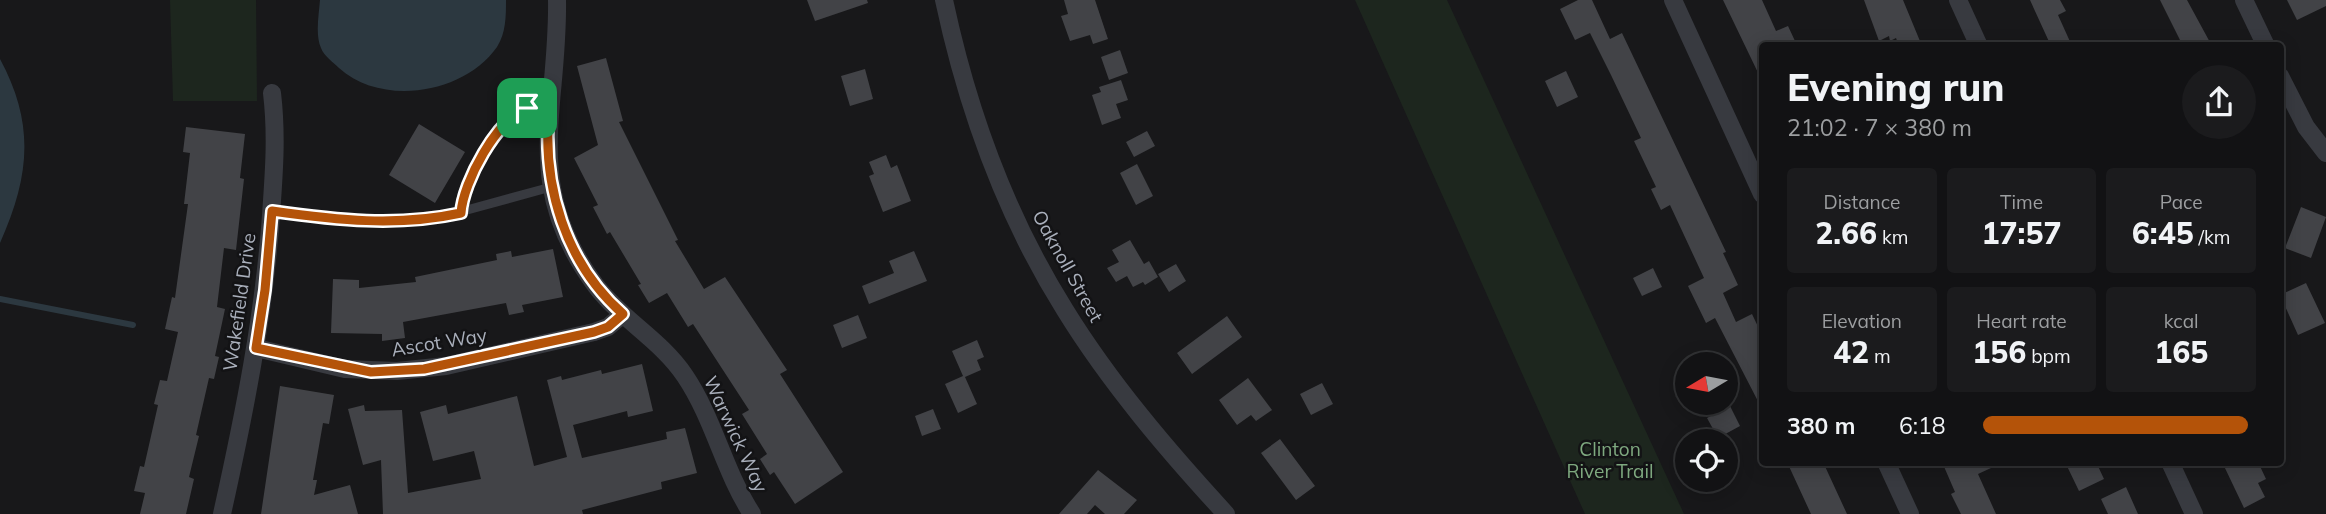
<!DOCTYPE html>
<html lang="en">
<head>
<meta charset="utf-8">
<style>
	:root { --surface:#121214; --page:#1b1b1d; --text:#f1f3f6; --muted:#9c9ea0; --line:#313234; --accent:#b45309 }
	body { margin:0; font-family:Mulish,sans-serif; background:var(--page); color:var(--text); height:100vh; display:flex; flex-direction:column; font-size:26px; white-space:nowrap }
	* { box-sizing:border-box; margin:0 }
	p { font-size:23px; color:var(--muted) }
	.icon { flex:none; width:38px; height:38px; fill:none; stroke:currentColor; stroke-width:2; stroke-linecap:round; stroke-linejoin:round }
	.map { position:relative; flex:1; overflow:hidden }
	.sheet { position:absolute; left:1759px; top:42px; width:525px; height:424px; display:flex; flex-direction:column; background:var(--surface); border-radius:7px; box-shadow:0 4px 18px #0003,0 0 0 2px var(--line) }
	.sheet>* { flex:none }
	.needle { width:46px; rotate:260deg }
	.fabs { position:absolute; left:1675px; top:352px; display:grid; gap:14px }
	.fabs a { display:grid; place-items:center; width:63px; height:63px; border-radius:50%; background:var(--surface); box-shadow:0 4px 18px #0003,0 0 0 2px var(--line); font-size:35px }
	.pin { position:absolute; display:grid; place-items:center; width:60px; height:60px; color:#fff; margin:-30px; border-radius:14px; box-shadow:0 4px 10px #0006 }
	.round { display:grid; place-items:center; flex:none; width:74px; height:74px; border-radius:37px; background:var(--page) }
	.head { display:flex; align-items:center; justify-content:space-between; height:119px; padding:0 28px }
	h1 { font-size:38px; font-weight:800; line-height:52px }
	.figures { display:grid; grid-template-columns:repeat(3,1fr); gap:10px; height:119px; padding:7px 28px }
	.figures div { display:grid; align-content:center; border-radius:7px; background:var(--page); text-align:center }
	.figures b { font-size:30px; font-weight:800 }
	.figures small { font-size:19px; font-weight:400 }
	.figures p { font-size:19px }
	ul { padding:0 28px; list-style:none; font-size:23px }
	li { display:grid; grid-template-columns:112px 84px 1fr; align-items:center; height:52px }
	li i { height:18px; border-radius:9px; background:var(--accent) }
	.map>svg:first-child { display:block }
</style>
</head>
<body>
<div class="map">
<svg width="2326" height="514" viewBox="0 0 2326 514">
	<rect width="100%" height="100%" fill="#18181a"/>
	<path fill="#1d261e" d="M170,0H256L257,101H173Z
		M1355,0H1447L1684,514H1585Z"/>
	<path fill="#2c3840" d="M320,0H506C506,16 506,33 497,47C464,94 382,107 339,68C333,62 324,56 321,48C315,35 319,14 320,0Z
		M0,59C35,124 30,176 0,243Z"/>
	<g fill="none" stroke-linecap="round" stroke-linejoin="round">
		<path stroke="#2c3840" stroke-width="6" d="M0,299L133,325"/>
	</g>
	<path fill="#424347" d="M807,0H867L868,3L815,21Z
		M1064,0H1095L1108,39L1093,44L1090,35L1070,41L1061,16L1068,14Z
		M1578,0H1592L1610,39L1622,33L1726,252L1723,253L1738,285L1723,293L1736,322L1752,314L1762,335V409L1715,318L1706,323L1688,286L1704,278L1670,205L1661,210L1651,189L1656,187L1634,141L1641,138L1611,75L1590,33L1575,40L1560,9Z
		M1723,0H1762L1776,31L1788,26L1795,41L1785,46H1762V81Z
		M1864,0H1903L1922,46H1899L1896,38L1890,41L1889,36L1879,41Z
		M2030,0H2060L2066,11L2058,15L2072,46H2051Z
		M2160,0H2187L2212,46H2183Z
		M2287,0H2326V6L2297,20Z
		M1120,50L1128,73L1109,80L1101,57Z
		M606,58L623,121L619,122L678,240L675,241L704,289L725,277L787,370L780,374L843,472L795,504L774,472L770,475L760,459L767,454L742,414L749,410L693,324L688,327L667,293L649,303L638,285L641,284L610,232L607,234L593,207L598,205L574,158L598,145L577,66Z
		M865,69L873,99L850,106L841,76Z
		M1566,71L1578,97L1557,107L1545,81Z
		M1121,80L1128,100L1116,104L1121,118L1102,125L1092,95L1101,92L1099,87Z
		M419,124L465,152L435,203L389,175Z
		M186,127L245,134L240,178L244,179L236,250L224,248L217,307L225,309L215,356L219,357L214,379L209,378L196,435L199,436L189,477L194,479L186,514H140L145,493L134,491L140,466L144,467L158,405L154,404L160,380L167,381L178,332L165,329L172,297L175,298L188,204H184L190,153L183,152Z
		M1147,131L1155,146L1134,157L1126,142Z
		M886,155L891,168L897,165L911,201L883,212L869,176L874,174L869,162Z
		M1137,164L1153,196L1136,205L1120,173Z
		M2301,207L2326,217L2311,258L2285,248Z
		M1130,240L1144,264L1149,261L1158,277L1145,285L1143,282L1133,287L1127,276L1116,282L1107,268L1119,262L1112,250Z
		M553,249L563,297L522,305L524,312L509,315L506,303L403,322L405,338L382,341V334L331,333L333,279L359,280V288L416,282L415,277L497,260L496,254L511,251L512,257Z
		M914,251L927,281L869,304L862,286L894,273L889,261Z
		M1176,264L1186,281L1169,292L1158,274Z
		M1653,268L1662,287L1642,296L1633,278Z
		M2306,283L2325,323L2298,335L2280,295Z
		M858,315L867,338L842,348L833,325Z
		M1227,316L1242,337L1192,374L1177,353Z
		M977,340L984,357L977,360L981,370L965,377L977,404L958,413L945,384L963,376L952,351Z
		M642,364L653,411L628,417L627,411L573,425L582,458L667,439L666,432L685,428L697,473L661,482L662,489L582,510L583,514H383L381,460L363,465L348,409L364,405L365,411L402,410L408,493L481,479L474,451L433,461L420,412L446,405L448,414L517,396L534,466L567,457L547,380L561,376L562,380L601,370L602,374Z
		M1248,378L1272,410L1256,421L1251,415L1237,425L1219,400Z
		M1322,383L1333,404L1311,415L1300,394Z
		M280,386L334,395L329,424L323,423L313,480H317L314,495L350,485L358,514H261Z
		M1730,406L1740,426L1718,438L1707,418Z
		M933,409L941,429L922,436L915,416Z
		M1280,439L1315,486L1296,500L1261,453Z
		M1787,462H1823L1847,514H1811Z
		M1942,462H2004L1978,474L1996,514H1961L1951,494L1955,492Z
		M2065,462H2096L2104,479L2079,491Z
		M2232,462H2258L2266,479L2258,483L2265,497L2244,508L2224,466Z
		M1098,470L1137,500L1124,514H1105L1095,505L1087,514H1059Z
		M2126,487L2138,514H2108L2101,499Z"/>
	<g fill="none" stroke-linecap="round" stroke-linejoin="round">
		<path stroke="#383a40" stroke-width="9" d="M272,211L357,222L434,219L551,187
			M461,213L462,194L504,122L527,109L549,110"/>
		<path stroke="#383a40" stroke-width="18" d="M557,0C559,110 520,185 596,286C622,320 661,340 685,376C714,419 724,471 752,514
			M944,0C967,108 1006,216 1065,310C1110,383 1168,451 1226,514
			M1673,0L1762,194
			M1958,0L1979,46
			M2244,0L2266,46
			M2280,76L2306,127L2326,153
			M256,348L345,369L397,371L446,366L594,332L608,327L623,314
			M1886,462L1910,514
			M2170,462L2194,514
			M222,514C244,415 264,316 271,215C274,173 277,135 272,93"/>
	</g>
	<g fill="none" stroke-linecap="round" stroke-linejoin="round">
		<g stroke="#fff" stroke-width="14">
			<path id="route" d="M527,108L549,110C542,185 565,263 623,314L608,327L594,332L424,369L371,372L256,348L265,290L272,211C336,220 397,227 461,213C463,182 497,119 527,108Z"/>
		</g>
		<use href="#route" stroke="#b45309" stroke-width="9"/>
	</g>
	<g text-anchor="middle" stroke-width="5" stroke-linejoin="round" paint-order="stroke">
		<g font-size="19" fill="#a9afbb" stroke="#131315">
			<text transform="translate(1068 266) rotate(61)" y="7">Oaknoll Street</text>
			<text transform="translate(239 302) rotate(-82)" y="7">Wakefield Drive</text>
			<text transform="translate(439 342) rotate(-9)" y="7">Ascot Way</text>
			<text transform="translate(736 434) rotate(65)" y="7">Warwick Way</text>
		</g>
		<g font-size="19" fill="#7ea87f" stroke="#131315">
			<text x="1610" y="456">Clinton<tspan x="1610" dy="22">River Trail</tspan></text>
		</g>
	</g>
</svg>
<div class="fabs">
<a><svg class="needle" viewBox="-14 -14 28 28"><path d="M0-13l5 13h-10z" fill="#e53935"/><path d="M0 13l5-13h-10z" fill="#9c9ea0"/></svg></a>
<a><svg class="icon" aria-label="locate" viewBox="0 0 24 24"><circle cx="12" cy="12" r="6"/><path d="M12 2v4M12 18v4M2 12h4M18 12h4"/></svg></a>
</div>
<div class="pin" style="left:527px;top:108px;background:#1e9e55"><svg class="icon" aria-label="arrive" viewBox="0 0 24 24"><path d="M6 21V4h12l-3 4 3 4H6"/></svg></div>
<section class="sheet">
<div class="head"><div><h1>Evening run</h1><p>21:02 · 7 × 380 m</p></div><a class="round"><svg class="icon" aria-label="share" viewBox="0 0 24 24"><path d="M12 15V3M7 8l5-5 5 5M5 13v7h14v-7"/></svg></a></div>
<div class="figures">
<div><p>Distance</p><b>2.66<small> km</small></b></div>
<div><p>Time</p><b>17:57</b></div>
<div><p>Pace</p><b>6:45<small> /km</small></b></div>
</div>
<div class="figures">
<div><p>Elevation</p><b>42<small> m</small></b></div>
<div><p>Heart rate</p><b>156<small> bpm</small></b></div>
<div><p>kcal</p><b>165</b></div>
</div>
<ul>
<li><b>380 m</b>6:18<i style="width:97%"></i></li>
</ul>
</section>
</div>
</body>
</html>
